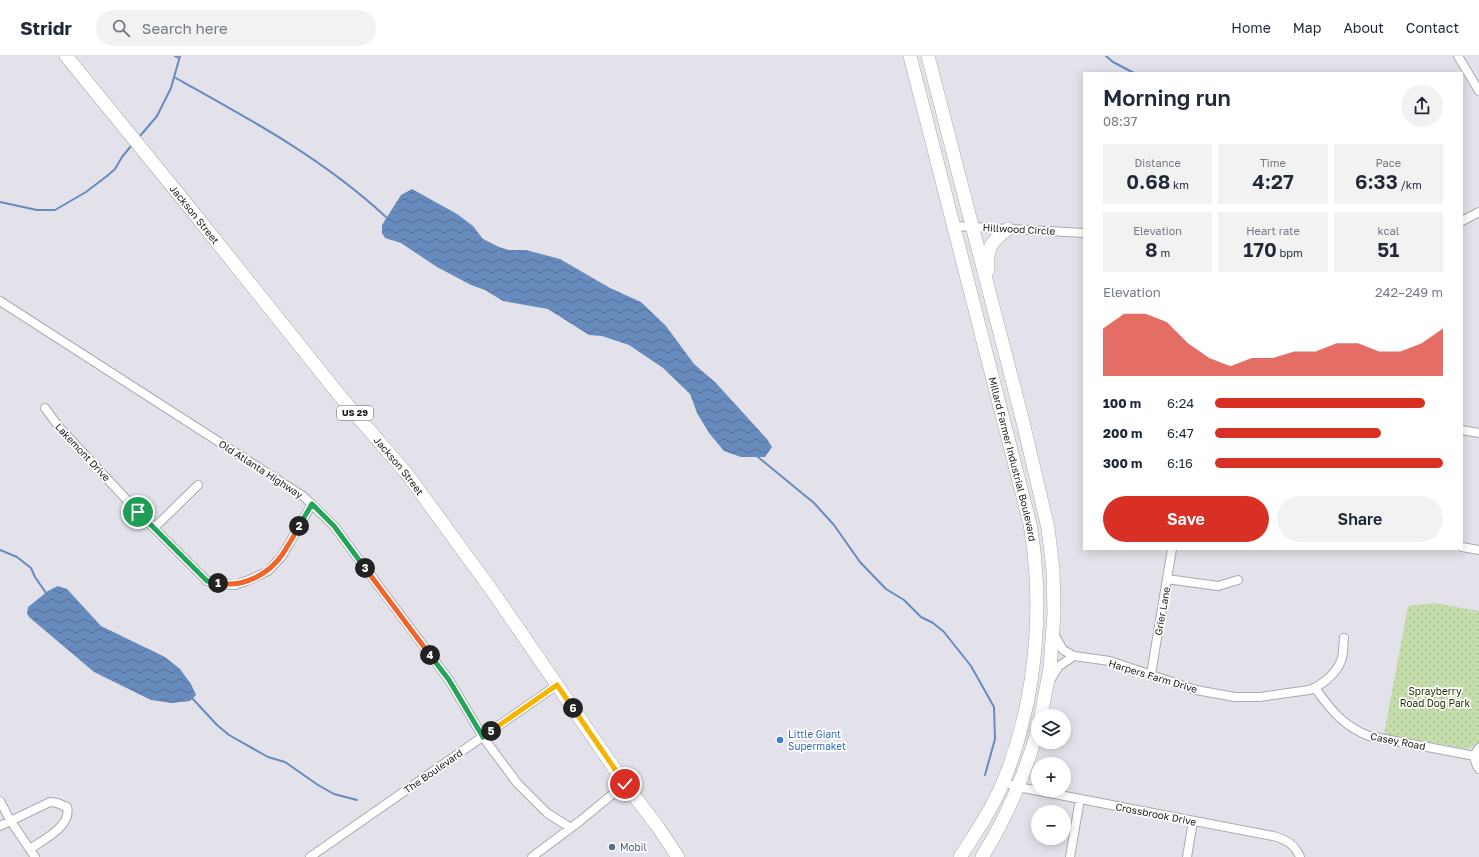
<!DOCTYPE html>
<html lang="en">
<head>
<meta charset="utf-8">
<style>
	:root { --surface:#fff; --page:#f2f2f3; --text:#1f2937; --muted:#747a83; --line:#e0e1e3; --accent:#d93025 }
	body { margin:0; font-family:"Golos Text",sans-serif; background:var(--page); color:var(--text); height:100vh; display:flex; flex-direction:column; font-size:15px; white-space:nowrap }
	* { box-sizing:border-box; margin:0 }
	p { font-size:13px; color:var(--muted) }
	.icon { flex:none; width:22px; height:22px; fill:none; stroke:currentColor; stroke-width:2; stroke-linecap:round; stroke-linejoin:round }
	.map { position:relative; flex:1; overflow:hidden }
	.drawer { position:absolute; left:1083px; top:16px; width:380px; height:478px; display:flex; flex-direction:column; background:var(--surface); border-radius:0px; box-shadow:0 2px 10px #0003 }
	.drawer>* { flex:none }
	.fabs { position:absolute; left:1031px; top:653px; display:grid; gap:8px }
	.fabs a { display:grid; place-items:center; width:40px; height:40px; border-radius:50%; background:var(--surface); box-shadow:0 2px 10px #0003; font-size:20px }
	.pin { position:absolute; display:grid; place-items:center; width:34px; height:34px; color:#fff; margin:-17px; border:2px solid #fff; border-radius:50%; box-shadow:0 1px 4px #0007 }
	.km { position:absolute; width:20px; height:20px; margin:-10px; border-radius:50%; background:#222; color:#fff; font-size:11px; line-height:20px; text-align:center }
	.round { display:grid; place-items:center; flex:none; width:42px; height:42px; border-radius:21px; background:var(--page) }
	.summary { display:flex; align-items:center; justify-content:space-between; height:68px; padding:0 20px }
	h1 { font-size:22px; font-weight:600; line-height:30px }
	.figures { display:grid; grid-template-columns:repeat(3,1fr); gap:6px; height:68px; padding:4px 20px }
	.figures div { display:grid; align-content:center; border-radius:0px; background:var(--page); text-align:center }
	.figures b { font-size:20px; font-weight:600 }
	.figures small { font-size:11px; font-weight:400 }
	.figures p { font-size:11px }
	.chart { height:112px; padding:8px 20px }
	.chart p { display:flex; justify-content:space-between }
	.chart svg { width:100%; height:72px; margin-top:4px; fill:var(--accent); opacity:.7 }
	.primary-button { display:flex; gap:8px; margin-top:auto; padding:8px 20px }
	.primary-button a { flex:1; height:46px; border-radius:24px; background:var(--accent); color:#fff; font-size:16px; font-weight:600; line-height:46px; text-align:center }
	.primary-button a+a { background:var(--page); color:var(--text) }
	ul { padding:0 20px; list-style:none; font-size:13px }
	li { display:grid; grid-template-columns:64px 48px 1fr; align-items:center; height:30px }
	li i { height:10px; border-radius:5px; background:var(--accent) }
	header { display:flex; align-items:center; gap:24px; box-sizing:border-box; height:56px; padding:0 20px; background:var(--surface); border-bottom:1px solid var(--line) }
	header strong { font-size:19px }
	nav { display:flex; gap:22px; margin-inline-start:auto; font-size:14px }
	.search { width:280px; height:36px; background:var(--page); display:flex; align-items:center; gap:10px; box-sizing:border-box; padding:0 14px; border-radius:22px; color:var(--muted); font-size:15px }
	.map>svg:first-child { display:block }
</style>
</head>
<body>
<header>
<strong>Stridr</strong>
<div class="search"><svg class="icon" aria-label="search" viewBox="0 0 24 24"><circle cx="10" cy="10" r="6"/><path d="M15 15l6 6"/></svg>Search here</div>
<nav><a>Home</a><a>Map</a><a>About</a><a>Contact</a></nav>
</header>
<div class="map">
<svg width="1479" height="801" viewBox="0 0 1479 801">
	<defs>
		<pattern id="park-dots" width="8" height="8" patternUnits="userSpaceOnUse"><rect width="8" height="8" fill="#c5dcab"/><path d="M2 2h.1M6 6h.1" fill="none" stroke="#a9bc93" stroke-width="1.8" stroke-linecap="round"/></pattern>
		<pattern id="water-waves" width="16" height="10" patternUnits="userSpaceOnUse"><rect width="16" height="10" fill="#688bbd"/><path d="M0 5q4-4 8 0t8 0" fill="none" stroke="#557199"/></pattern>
	</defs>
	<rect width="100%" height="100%" fill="#e3e2ea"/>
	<path fill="url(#park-dots)" d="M1435,547L1479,555V686L1469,693L1384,678L1408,550Z"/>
	<path fill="url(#water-waves)" d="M412,133L457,158L473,170L483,183L499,191L509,194H526L560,203L610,232L641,246L666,270L694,308L715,326L767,383L772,391L765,401H741L724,395L709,377L697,357L690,338L663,312L629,289L602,280L589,279L548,253L503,245L485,234L471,229L437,211L401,187L385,182L382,177V169L401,139Z
		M58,530L67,533L101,570L165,601L180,613L191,628L196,639L190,645L172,647L151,644L94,616L29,561L27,557L28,551L48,535Z"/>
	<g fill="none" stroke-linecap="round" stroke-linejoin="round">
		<path stroke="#688bbd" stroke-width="2" d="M175,0L179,2
			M1106,0L1113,6L1134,17
			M174,21C248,62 324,103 386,161
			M140,80L157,60L171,32L180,0
			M0,146L37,154H55L86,136L107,120L115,113L122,101L131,90
			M758,401L814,447L834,469L860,506L886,533L904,544L921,561L933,567L944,576L971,610L994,651L995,683L985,719
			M0,494L17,501L31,512L35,521L46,537
			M192,642L217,669L229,679L268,701L285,706L318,729L334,738L357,744"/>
		<g stroke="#a9a9b0" stroke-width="10">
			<path id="street" d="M1458,0L1479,35
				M1462,165L1479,156
				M954,170L1084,177
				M0,245L303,440L334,470L357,501L449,624L483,681L517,727L547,757L571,772
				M45,352L59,371L138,456L207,525L220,528L235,529L249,524L268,515L282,500L312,448
				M1462,374L1479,377
				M154,472L198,429
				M1462,491L1479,494
				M1167,523L1218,530L1238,524
				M1074,600L1110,605L1196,634L1235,641H1260L1309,634C1321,630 1336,618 1341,605C1344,598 1343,589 1344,582
				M1151,618L1172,493
				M1051,623L1059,610L1074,600L1063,594L1054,578
				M1315,632C1331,654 1343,670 1369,680L1475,700
				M1479,692C1473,699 1474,706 1479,713
				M1003,726L1018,731L1273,780C1285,783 1295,788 1300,801
				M0,745L10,764L35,801
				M0,770L50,746L57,747L67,751C72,770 43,784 30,793
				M310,801L557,629
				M532,801L580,765L625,728
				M1070,801L1080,743
				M1187,801L1193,765"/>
		</g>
		<g stroke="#a9a9b0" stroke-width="14">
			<g id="primary">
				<path id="s1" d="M66,0L185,146L340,340L407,418L493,536L625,728L658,771L678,801"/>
				<path id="s2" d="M910,0L1030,468C1033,485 1035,502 1036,519C1040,588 1030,660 1004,724C993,751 976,777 960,801"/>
				<path d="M928,0L1022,362L1048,472L1053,514L1054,557L1050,612L1041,660"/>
				<path d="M988,214C986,193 991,185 1008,173"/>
				<path d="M982,801C1007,761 1025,718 1038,673"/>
			</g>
		</g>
		<use href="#street" stroke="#fff" stroke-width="8"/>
		<use href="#primary" stroke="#fff" stroke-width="13"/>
	</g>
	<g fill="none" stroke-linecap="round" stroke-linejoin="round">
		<g stroke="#fff" stroke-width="8">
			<path id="split-1" d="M138,456L207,525L218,527"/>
		</g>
		<g stroke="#fff" stroke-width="8">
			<path id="split-2" d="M218,527C242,532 268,519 282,499C288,490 294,480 299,470"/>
		</g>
		<g stroke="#fff" stroke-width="8">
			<path id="split-3" d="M299,470L312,448L334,470L365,512"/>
		</g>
		<g stroke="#fff" stroke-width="8">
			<path id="split-4" d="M365,512L430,599"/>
		</g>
		<g stroke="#fff" stroke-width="8">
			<path id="split-5" d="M430,599L449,624L483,681L491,675"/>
		</g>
		<g stroke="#fff" stroke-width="8">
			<path id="split-6" d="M491,675L557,629L573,652"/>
		</g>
		<g stroke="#fff" stroke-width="8">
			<path id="split-7" d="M573,652L625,728"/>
		</g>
		<use href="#split-1" stroke="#22a559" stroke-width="5"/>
		<use href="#split-2" stroke="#f0652b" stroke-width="5"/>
		<use href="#split-3" stroke="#22a559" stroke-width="5"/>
		<use href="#split-4" stroke="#f0652b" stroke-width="5"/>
		<use href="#split-5" stroke="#22a559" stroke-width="5"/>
		<use href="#split-6" stroke="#f5b400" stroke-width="5"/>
		<use href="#split-7" stroke="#f5b400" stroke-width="5"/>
	</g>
	<circle fill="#3f7fe0" stroke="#fff" stroke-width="1.5" cx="780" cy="684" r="4"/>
	<circle fill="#5c6f8a" stroke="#fff" stroke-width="1.5" cx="612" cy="791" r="4"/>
	<g text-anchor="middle" stroke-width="3.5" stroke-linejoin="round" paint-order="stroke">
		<rect fill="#fff" stroke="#5f5f60" stroke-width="1" x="337" y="350" width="36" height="14" rx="3"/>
		<g font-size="9" font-weight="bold" fill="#1a1a1c">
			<text x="355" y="360">US 29</text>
		</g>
		<g font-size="10" fill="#1a1a1c" stroke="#fff">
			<text dy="4" stroke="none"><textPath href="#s1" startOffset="204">Jackson Street</textPath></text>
			<text transform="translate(1019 173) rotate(3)" y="4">Hillwood Circle</text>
			<text transform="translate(83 396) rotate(47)" y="4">Lakemont Drive</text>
			<text dy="4" stroke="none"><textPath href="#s2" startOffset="416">Millard Farmer Industrial Boulevard</textPath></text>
			<text dy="4" stroke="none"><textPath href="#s1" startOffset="528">Jackson Street</textPath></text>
			<text transform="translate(261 413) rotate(33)" y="4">Old Atlanta Highway</text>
			<text transform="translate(1162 555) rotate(-80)" y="4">Grier Lane</text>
			<text transform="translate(1153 620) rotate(17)" y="4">Harpers Farm Drive</text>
			<text transform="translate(1398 685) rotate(11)" y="4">Casey Road</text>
			<text transform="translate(433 715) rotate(-35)" y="4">The Boulevard</text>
			<text transform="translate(1156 758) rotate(11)" y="4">Crossbrook Drive</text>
		</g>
		<g font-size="10" fill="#1f3004" stroke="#fff">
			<text x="1435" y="639">Sprayberry<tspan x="1435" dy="12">Road Dog Park</tspan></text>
		</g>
		<g font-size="10" fill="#366cbe" stroke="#fff" text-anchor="start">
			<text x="788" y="682">Little Giant<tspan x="788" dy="12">Supermaket</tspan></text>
		</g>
		<g font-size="10" fill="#4e5e75" stroke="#fff" text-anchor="start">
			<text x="620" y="795">Mobil</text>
		</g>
	</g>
</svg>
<div class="fabs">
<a><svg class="icon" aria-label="layers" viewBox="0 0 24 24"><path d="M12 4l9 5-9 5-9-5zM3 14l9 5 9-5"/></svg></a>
<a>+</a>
<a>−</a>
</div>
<div class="pin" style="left:138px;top:456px;background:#1e9e55"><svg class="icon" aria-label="arrive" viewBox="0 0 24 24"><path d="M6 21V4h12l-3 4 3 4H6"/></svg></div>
<div class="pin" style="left:625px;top:728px;background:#d93025"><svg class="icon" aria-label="check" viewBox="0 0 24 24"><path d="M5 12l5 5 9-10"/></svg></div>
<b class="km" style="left:218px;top:527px">1</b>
<b class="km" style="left:299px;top:470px">2</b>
<b class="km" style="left:365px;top:512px">3</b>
<b class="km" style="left:430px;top:599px">4</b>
<b class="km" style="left:491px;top:675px">5</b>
<b class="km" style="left:573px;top:652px">6</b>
<section class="drawer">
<div class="summary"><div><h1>Morning run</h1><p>08:37</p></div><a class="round"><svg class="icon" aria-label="share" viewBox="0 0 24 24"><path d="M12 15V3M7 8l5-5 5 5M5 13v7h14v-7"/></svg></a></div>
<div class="figures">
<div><p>Distance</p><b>0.68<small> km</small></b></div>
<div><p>Time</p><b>4:27</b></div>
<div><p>Pace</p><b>6:33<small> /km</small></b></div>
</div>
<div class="figures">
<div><p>Elevation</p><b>8<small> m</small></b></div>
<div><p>Heart rate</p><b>170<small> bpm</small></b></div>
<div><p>kcal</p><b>51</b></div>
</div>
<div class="chart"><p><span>Elevation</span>242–249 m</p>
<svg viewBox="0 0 160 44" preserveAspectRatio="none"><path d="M0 44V15L10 6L20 6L30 11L40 24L50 33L60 38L70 33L80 33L90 29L100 29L110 24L120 24L130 29L140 29L150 24L160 15V44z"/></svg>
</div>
<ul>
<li><b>100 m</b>6:24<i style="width:92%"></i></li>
<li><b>200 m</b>6:47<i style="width:73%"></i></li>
<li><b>300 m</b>6:16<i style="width:100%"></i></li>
</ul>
<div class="primary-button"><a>Save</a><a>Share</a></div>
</section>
</div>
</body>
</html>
